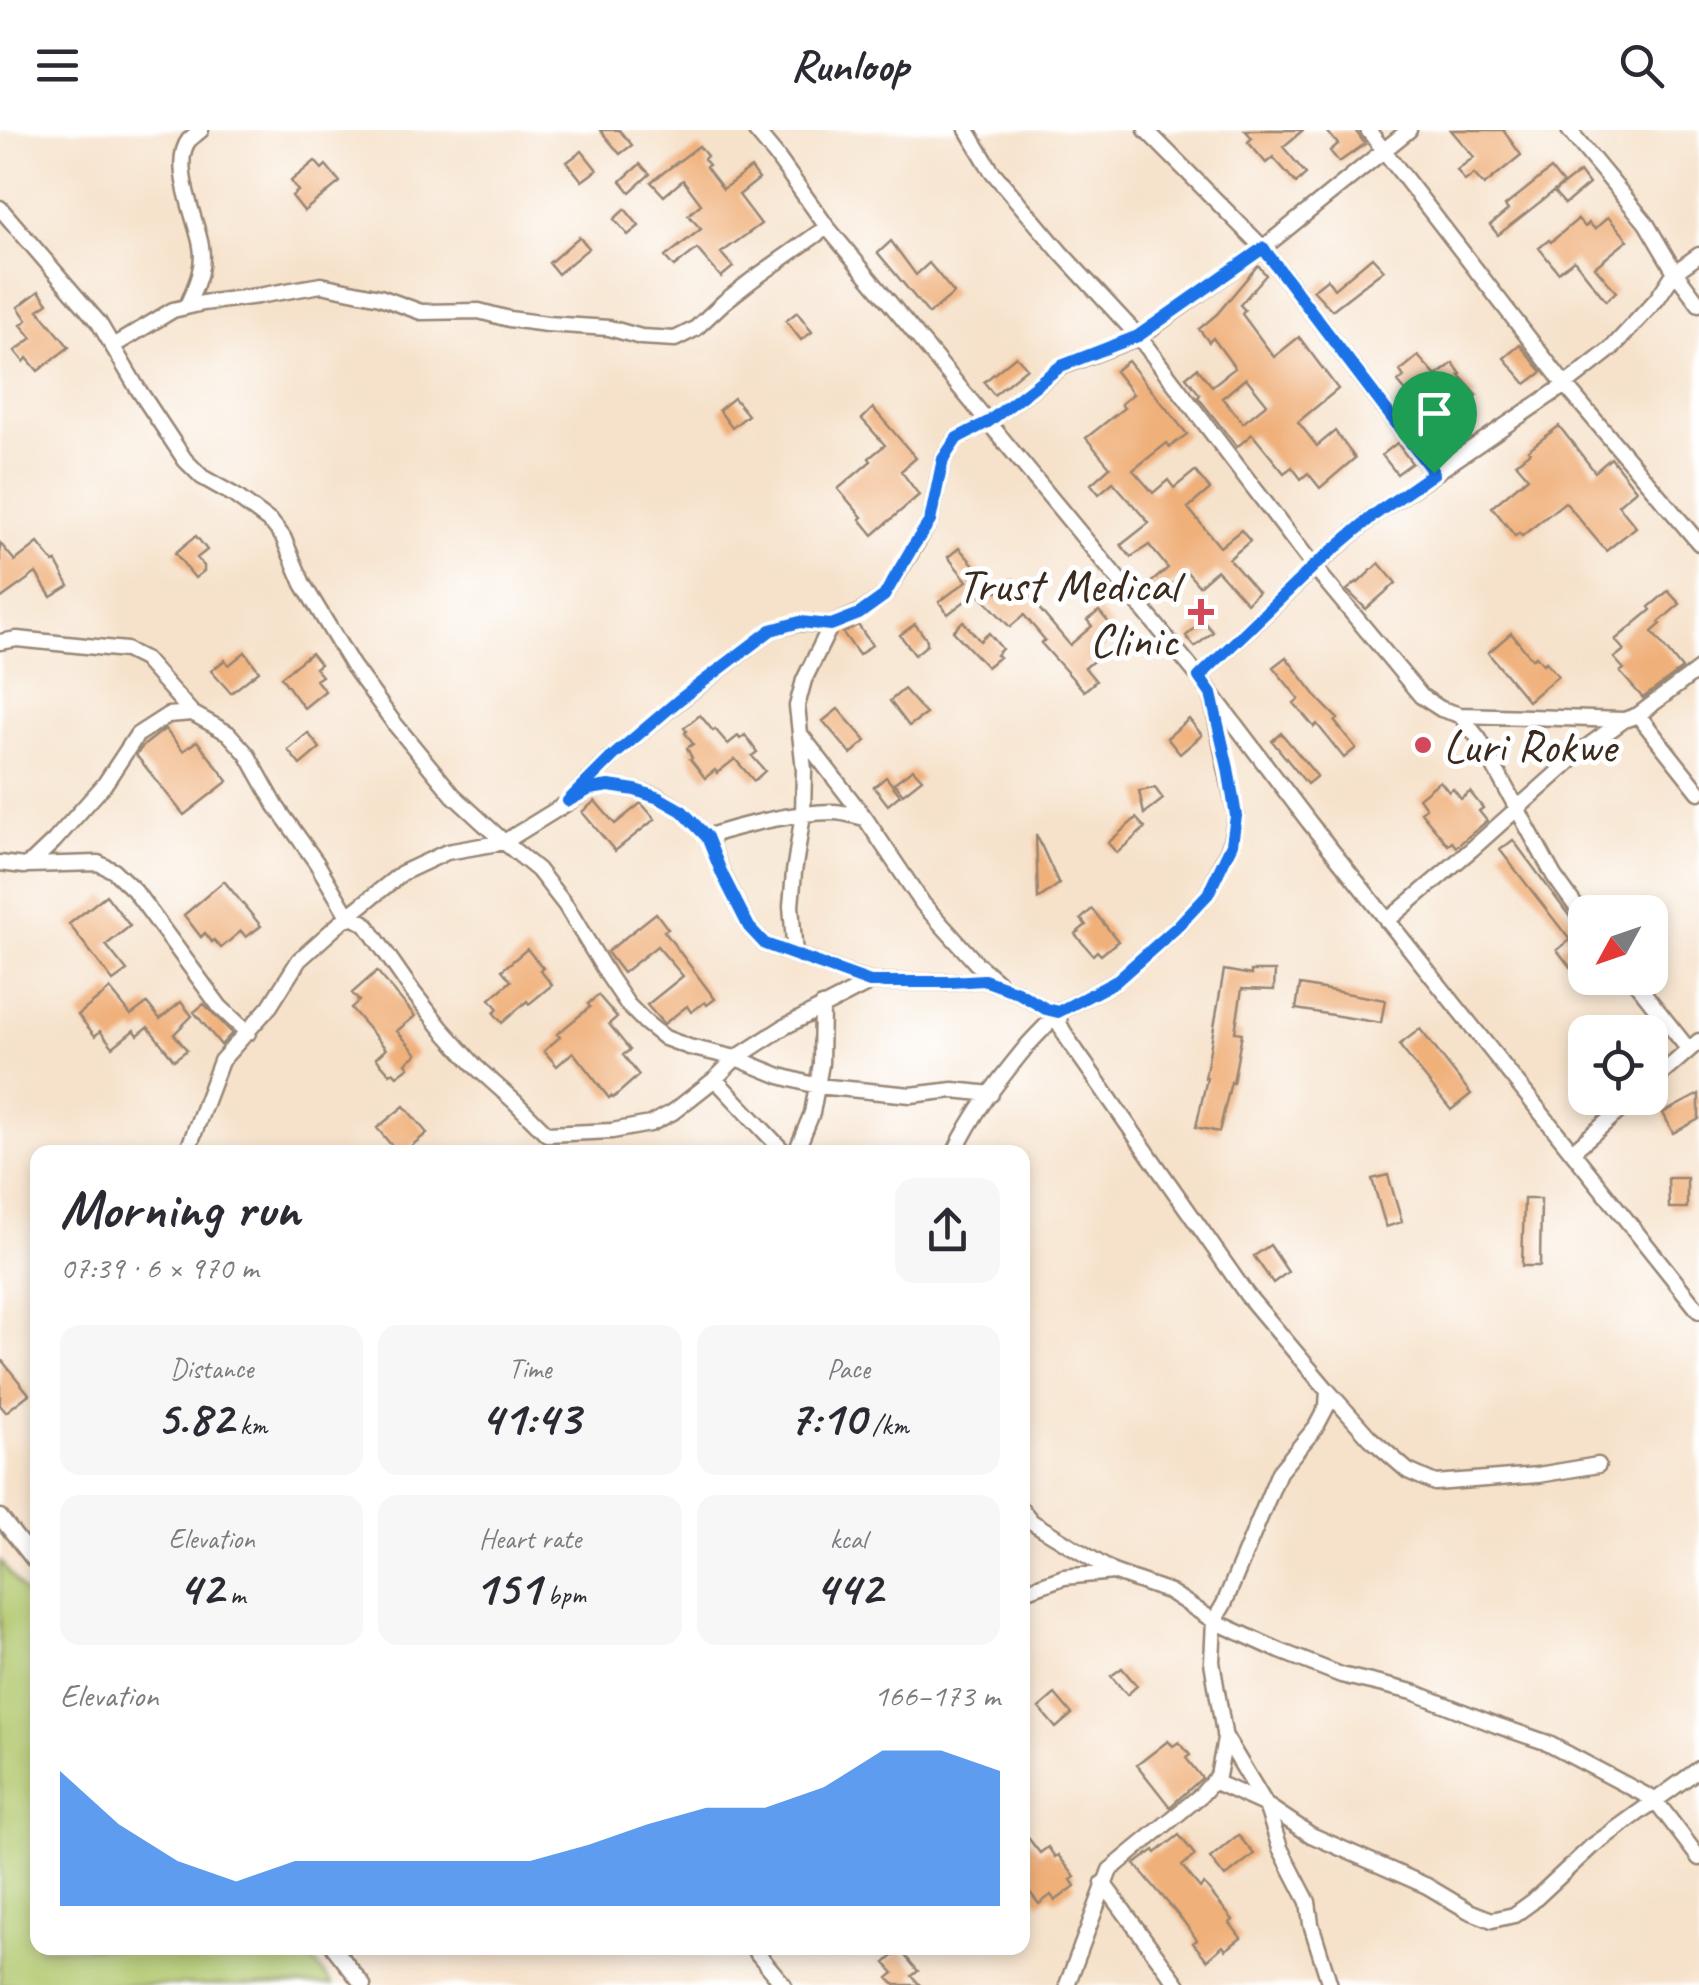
<!DOCTYPE html>
<html lang="en">
<head>
<meta charset="utf-8">
<style>
	:root { --surface:#fff; --page:#f7f7f7; --text:#2b2b33; --muted:#7c7c81; --accent:#1a73e8 }
	body { margin:0; font-family:Caveat,sans-serif; background:var(--page); color:var(--text); height:100vh; display:flex; flex-direction:column; font-size:38px; white-space:nowrap }
	* { box-sizing:border-box; margin:0 }
	p { font-size:32px; color:var(--muted) }
	.icon { flex:none; width:55px; height:55px; fill:none; stroke:currentColor; stroke-width:2; stroke-linecap:round; stroke-linejoin:round }
	.map { position:relative; flex:1; overflow:hidden }
	.drawer { position:absolute; left:30px; top:1015px; width:1000px; height:810px; display:flex; flex-direction:column; background:var(--surface); border-radius:20px; box-shadow:0 5px 15px #0003 }
	.drawer>* { flex:none }
	.needle { width:65px; rotate:230deg }
	.controls { position:absolute; left:1568px; top:765px; display:grid; gap:20px }
	.controls a { display:grid; place-items:center; width:100px; height:100px; border-radius:20px; background:var(--surface); box-shadow:0 5px 15px #0003; font-size:50px }
	.pin { position:absolute; display:grid; place-items:center; width:85px; height:85px; color:#fff; margin:-102px -42px; border-radius:50% 50% 50% 0; rotate:-45deg; box-shadow:0 0 10px #0007 }
	.pin .icon { rotate:45deg }
	.round { display:grid; place-items:center; flex:none; width:105px; height:105px; border-radius:20px; background:var(--page) }
	.overview { display:flex; align-items:center; justify-content:space-between; height:170px; padding:0 30px }
	h1 { font-size:55px; font-weight:700; line-height:75px }
	.stats { display:grid; grid-template-columns:repeat(3,1fr); gap:15px; height:170px; padding:10px 30px }
	.stats div { display:grid; align-content:center; border-radius:20px; background:var(--page); text-align:center }
	.stats b { font-size:50px; font-weight:700 }
	.stats small { font-size:28px; font-weight:400 }
	.stats p { font-size:28px }
	.chart { height:280px; padding:20px 30px }
	.chart p { display:flex; justify-content:space-between }
	.chart svg { width:100%; height:180px; margin-top:10px; fill:var(--accent); opacity:.7 }
	header { display:flex; justify-content:space-between; align-items:center; height:130px; padding:0 30px; background:var(--surface); font-size:45px; font-weight:700 }
	.map>svg:first-child { display:block }
</style>
</head>
<body>
<header><svg class="icon" aria-label="menu" viewBox="0 0 24 24"><path d="M4 6h16M4 12h16M4 18h16"/></svg>Runloop<svg class="icon" aria-label="search" viewBox="0 0 24 24"><circle cx="10" cy="10" r="6"/><path d="M15 15l6 6"/></svg></header>
<div class="map">
<svg width="1699" height="1855" viewBox="0 0 1699 1855">
	<rect width="100%" height="100%" fill="#fff"/>
	<filter id="ink" filterUnits="userSpaceOnUse"><feTurbulence type="fractalNoise" baseFrequency=".01" numOctaves="2"/><feDisplacementMap in="SourceGraphic" scale="20" xChannelSelector="R" yChannelSelector="G"/><feConvolveMatrix kernelMatrix="1 2 1 2 8 2 1 2 1" color-interpolation-filters="sRGB"/></filter>
	<filter id="wash" filterUnits="userSpaceOnUse"><feTurbulence type="fractalNoise" baseFrequency=".0048" numOctaves="4" result="noise"/><feDisplacementMap in="SourceGraphic" scale="40" xChannelSelector="R" yChannelSelector="G"/><feGaussianBlur stdDeviation="2.25" result="paint"/><feColorMatrix in="noise" values="0 0 0 0 0 0 0 0 0 0 0 0 0 0 0 0 0 1.4 0 .05"/><feComposite in="paint" operator="in"/></filter>
	<g filter="url(#wash)">
		<rect width="100%" height="100%" fill="#f6e2cb"/>
		<path fill="#b0c76c" stroke="#767845" stroke-width="2.5" d="M0,1431L37,1479L38,1818H303L333,1855H0Z"/>
		<g id="blocks">
			<path fill="#f0b07a" fill-rule="evenodd" d="M600,0H619L632,15L620,24Z
				M1245,0H1303L1283,17L1306,44L1296,53L1273,27L1266,33L1248,12L1252,8Z
				M1326,0H1355L1365,14L1339,32L1330,21L1338,14Z
				M1451,0H1503L1521,25L1484,55L1474,44L1465,51L1457,40L1474,27Z
				M699,16L707,26L704,29L709,35L706,37L723,59L751,38L759,49L739,65L761,94L721,123L733,137L721,147L697,119L674,137L665,127L701,99L688,85L701,74L683,50L664,66L651,52Z
				M582,21L597,40L582,51L567,32Z
				M315,31L322,39L326,35L340,52L304,81L292,66L298,61L291,51Z
				M640,34L650,44L630,62L621,51Z
				M1551,39L1563,54L1498,105L1490,95L1508,80L1505,76Z
				M1580,42L1589,54L1565,74L1554,62Z
				M625,79L639,96L628,105L614,89Z
				M1608,87L1628,110L1595,137L1616,162L1606,171L1574,130L1558,142L1539,118L1549,110L1551,112L1578,89L1585,97L1589,93L1595,99Z
				M579,107L589,118L558,144L549,133Z
				M891,111L916,145L929,133L954,163L929,184L878,123Z
				M1372,127L1384,140L1332,180L1313,160L1327,149L1334,159Z
				M1258,135L1266,145L1240,175L1245,180L1242,184L1274,227L1299,207L1338,259L1298,292L1317,316L1335,301L1355,328L1320,358L1308,343L1301,349L1292,337L1284,343L1252,304L1237,317L1198,267L1200,265L1186,247L1197,238L1212,256L1235,238L1213,208L1209,212L1199,199L1217,184ZM1246,248L1267,274L1243,293L1222,268Z
				M39,161L48,173L38,180L69,217L38,241L27,228L24,232L15,221L32,208L21,195L27,190L18,177Z
				M797,182L812,202L801,210L786,191Z
				M1520,215L1542,242L1526,254L1504,228Z
				M1016,226L1027,238L994,265L984,252Z
				M1418,226L1436,246L1453,233L1461,244L1459,245L1477,265L1427,307L1412,289L1414,286L1401,270L1408,264L1398,252L1404,247L1400,241Z
				M1128,231L1187,304L1170,317L1167,313L1133,340L1153,363L1168,350L1174,358L1195,341L1210,359L1188,378L1220,417L1241,400L1250,411L1229,429L1258,462L1247,473L1217,440L1199,456L1187,442L1158,466L1148,455L1168,438L1149,415L1131,427L1121,415L1149,393L1113,352L1099,364L1091,354L1110,337L1086,308L1124,278L1121,274L1133,264L1115,241Z
				M734,268L748,285L732,298L719,280Z
				M873,278L916,328L901,341L919,365L873,405L860,389L862,387L838,359L871,331L869,328L885,315L862,289Z
				M1559,296L1595,342L1611,328L1636,360L1618,375L1636,397L1606,421L1565,372L1522,406L1519,403L1515,406L1492,377L1528,347L1516,333L1530,322L1528,320Z
				M1397,313L1412,333L1397,344L1382,325Z
				M196,406L207,420L197,428L204,436V441L195,448L175,423Z
				M0,413L15,431L38,413L54,433L56,432L69,456L51,467L36,443L0,469Z
				M959,418L998,462L1014,449L1070,515L1092,496L1087,490L1099,481L1115,500L1092,519L1099,526L1085,538L1096,551L1084,561L1041,513L1045,510L1024,485L1010,497L977,462L948,484L939,472L967,451L948,427Z
				M1379,433L1396,453L1366,479L1347,460L1357,452L1358,453Z
				M1668,461L1680,474L1659,492L1661,494L1652,502L1682,539L1643,568L1620,542L1624,539L1614,528L1624,520L1615,510L1651,480L1649,477Z
				M963,491L980,511L989,503L1002,519L996,525L999,527L987,537L953,501Z
				M1203,491L1213,502L1195,517L1186,506Z
				M915,494L927,510V515L915,525L900,505Z
				M858,495L872,515L859,525L843,503Z
				M1511,503L1532,529L1536,526L1543,534L1546,532L1558,546L1528,571L1488,523Z
				M245,522L259,541L231,563L211,541L225,530L229,535Z
				M311,523L320,534L315,538L322,546L316,550L325,561L304,578L281,547Z
				M1286,527L1320,571L1338,589L1335,592L1356,618L1344,628L1317,594L1314,597L1294,573L1299,569L1273,537Z
				M904,559L926,584L909,596L890,571Z
				M838,579L866,611L851,624L823,591Z
				M700,585L713,601L715,599L728,614L738,606L740,609L745,605L757,622L752,626L765,641L754,651L735,629L717,643L715,640L705,648L690,629L692,628L687,618L693,614L685,603L687,601L684,598Z
				M1189,589L1202,605L1180,624L1167,608Z
				M165,599L183,621L197,611L228,651L184,685L136,625L143,616Z
				M308,603L320,618L300,635L288,620Z
				M1281,603L1317,646L1307,654L1272,611Z
				M913,639L922,649L903,664L894,653Z
				M886,647L900,665L888,675L874,657Z
				M1440,651L1449,662L1453,659L1461,669L1470,662L1483,678L1479,681L1487,691L1456,717L1452,712L1448,715L1421,682L1426,678L1419,668Z
				M1155,658L1163,669L1144,684L1139,661Z
				M595,671L615,694L641,673L655,689L615,721L582,682Z
				M1136,688L1145,698L1117,723L1108,713Z
				M1036,704L1059,754L1038,769Z
				M1513,710L1576,795L1585,800V856L1557,820L1570,810L1500,720Z
				M224,751L261,796L246,807L241,801L221,818L214,810L212,812L205,803L201,807L184,785Z
				M106,765L130,796L106,815L127,841L113,851L69,794Z
				M1092,779L1118,811L1101,825L1097,821L1093,825L1075,804L1086,795L1081,789Z
				M656,783L668,799L664,801L715,869L707,875L705,872L691,882L687,876L664,894L647,875L683,846L657,816L623,843L607,822Z
				M527,819L543,838L540,840L552,855L529,874L527,871L502,893L494,883L498,879L490,869L511,851L502,840Z
				M1224,840L1251,845V841H1275L1274,860L1242,859L1235,902L1242,903L1233,953L1231,952L1219,1002L1196,997L1207,948H1205Z
				M377,841L415,886L397,901L417,924L406,933L409,937L397,946L393,942L390,944L376,928L386,919L351,878L359,871L352,863Z
				M1300,855L1385,870L1381,893L1296,879Z
				M110,859L131,885L147,873L160,889L181,872L192,886L174,904L187,920L174,930L148,897L138,905L134,900L113,917L100,901L95,906L78,885Z
				M598,865L617,887L609,894L630,920L623,925L639,945L613,968L611,966L609,968L573,922L557,936L544,921L560,907L557,904L590,877L588,874Z
				M204,874L232,903L221,915L194,882Z
				M1420,899L1471,964L1451,980L1399,915Z
				M1699,964V989L1673,1003L1663,983Z
				M404,976L427,1003L404,1022H397L377,998Z
				M1388,1045L1402,1092L1386,1097L1372,1049Z
				M1668,1048H1687V1078H1669Z
				M1524,1069H1541L1540,1136H1522Z
				M1270,1115L1288,1142L1273,1153L1254,1126Z
				M0,1228L29,1264L6,1282L0,1275Z
				M1122,1538L1137,1556L1127,1565L1111,1546Z
				M1055,1564L1072,1584L1056,1598L1039,1578Z
				M1168,1611L1173,1616L1179,1612L1190,1625L1186,1628L1202,1648L1170,1677L1137,1635Z
				M1022,1700L1040,1723L1048,1717L1055,1727L1058,1725L1075,1747L1071,1750L1075,1756L1055,1771L1051,1765L1039,1774L1022,1752Z
				M1179,1705L1195,1725L1182,1736L1200,1758L1204,1754L1233,1790L1230,1793L1241,1808L1226,1820L1223,1816L1207,1830L1193,1813L1197,1810L1184,1792L1135,1734L1154,1720L1156,1723Z
				M1238,1705L1254,1724L1225,1747L1210,1728Z
				M900,1820L918,1841L912,1846L920,1855H895L888,1848L894,1843L885,1833Z"/>
		</g>
	</g>
	<g filter="url(#ink)">
		<use href="#blocks" fill-opacity="0" stroke="#988674" stroke-width="2.5"/>
		<g fill="none" stroke-linecap="round" stroke-linejoin="round">
			<g stroke="#988674" stroke-width="19">
				<path id="minor" d="M755,0L775,24L827,97L1199,547L1309,692L1699,1181
					M967,0L991,40L1061,123L1139,207L1314,437L1421,566L1441,579L1460,585L1479,609L1554,746L1585,789
					M1146,0L1263,118L1434,343
					M1368,0L1565,255L1699,413
					M1569,0L1646,93L1675,142L1699,174
					M0,78L99,193L136,256L185,330L202,347L234,365L272,393L283,407L303,454L352,535L394,593L453,665L504,712L590,659L609,656L635,660L659,667L682,681L707,707L722,743L749,797L765,814L871,852H951L984,850L1017,862L1046,879L1058,882L1115,852L1176,798L1208,764L1231,714L1236,685L1211,565
					M187,176C195,157 205,138 201,116C197,91 170,34 189,10C190,9 200,1 201,0
					M113,216L173,180L203,173L258,166L321,155L380,167L421,182L479,181L509,189L547,194L609,198L641,207L675,209L695,199L724,172L752,150L827,97
					M0,512L17,509L126,520L144,529L192,583
					M1199,547L1314,437L1374,385L1565,255L1611,219L1657,169L1675,142L1699,125
					M1460,585L1624,590L1638,585L1699,539
					M1638,585L1699,662
					M801,605L865,688
					M579,660L613,626L679,571L771,500L800,493L831,495L859,483L884,466L930,391L943,329L957,308L988,292L1061,237L1139,207L1263,118L1409,0
					M707,707C739,695 799,682 833,682C844,682 855,686 865,688L923,774L976,833L999,853
					M0,733L24,736L33,731L54,711L104,655L137,605L168,585L192,583L228,603L247,624L276,676L316,732L348,786L365,793L413,862L442,899L476,937L514,971L547,1004L612,1001L650,994L673,982L715,949L736,928L784,897L871,852
					M28,735L98,733L114,741L134,760L220,877L248,903
					M1387,791L1472,719L1584,619L1624,590
					M795,825L791,776L794,742L803,684L804,640L797,576L804,550L831,495
					M1632,848L1689,920
					M1058,882L1060,895L1067,908L1247,1165L1328,1261L1327,1276L1316,1297L1279,1342L1224,1474L1214,1491L1212,1532L1225,1609L1218,1646L1201,1665L1110,1740L1067,1855
					M715,949L784,1022
					M1650,954L1699,911
					M187,1022L221,931L270,876L299,830L348,786L402,743L447,722L504,712L538,740L566,776L609,847L628,875L646,893L665,908L689,917L736,928L780,946L817,956L911,965L953,960L991,964
					M796,1022L812,983L821,934L822,876
					M955,1022C972,984 999,950 1026,917C1036,905 1048,895 1058,882
					M1572,1022L1634,968
					M1328,1261L1370,1308L1408,1341L1435,1353L1538,1345L1598,1335
					M1022,1380L1032,1392L1112,1441
					M0,1387L38,1435
					M1022,1462L1064,1447L1113,1442L1170,1462L1214,1491L1280,1521L1341,1545L1413,1562L1496,1595L1545,1612L1655,1670L1699,1728
					M1224,1605L1266,1675L1280,1718L1308,1772L1311,1794L1330,1855
					M1213,1651L1266,1675L1311,1705L1427,1756L1469,1781L1492,1790L1514,1785L1532,1772L1591,1717L1699,1639
					M1103,1753L1178,1855
					M334,1818L363,1855
					M753,1818L784,1855"/>
			</g>
			<use href="#minor" stroke="#fff" stroke-width="14"/>
		</g>
	</g>
	<g fill="none" stroke-linecap="round" stroke-linejoin="round" filter="url(#ink)">
		<g stroke="#fff" stroke-width="20">
			<path id="route" d="M1263,118L1434,343L1374,385L1314,436L1199,547L1211,564L1228,638L1236,686L1232,714L1208,764L1176,798L1115,852L1058,882L1046,879L1017,862L984,850L950,852H870L765,814L749,797L722,744L707,707L682,681L659,668L635,660L609,656L590,659L568,671L613,626L679,570L771,500L800,492L831,495L859,484L884,466L912,418L930,391L943,329L957,308L988,292L1061,236L1138,206Z"/>
		</g>
		<use href="#route" stroke="#1a73e8" stroke-width="12"/>
	</g>
	<g fill="#d1495b" stroke="#fff" stroke-width="4">
		<path d="M1196 467h10v10h10v10h-10v10h-10v-10h-10v-10h10z"/>
		<circle cx="1423" cy="615" r="10"/>
	</g>
	<g text-anchor="middle" stroke-width="10" stroke-linejoin="round" paint-order="stroke">
		<g font-size="48" fill="#3b2a1e" stroke="#fff" text-anchor="end">
			<text x="1178" y="471">Trust Medical<tspan x="1178" dy="55">Clinic</tspan></text>
			<text x="1443" y="632" text-anchor="start">Luri Rokwe</text>
		</g>
	</g>
</svg>
<div class="controls">
<a><svg class="needle" viewBox="-14 -14 28 28"><path d="M0-13l5 13h-10z" fill="#e53935"/><path d="M0 13l5-13h-10z" fill="#7c7c81"/></svg></a>
<a><svg class="icon" aria-label="locate" viewBox="0 0 24 24"><circle cx="12" cy="12" r="6"/><path d="M12 2v4M12 18v4M2 12h4M18 12h4"/></svg></a>
</div>
<div class="pin" style="left:1434px;top:343px;background:#1e9e55"><svg class="icon" aria-label="arrive" viewBox="0 0 24 24"><path d="M6 21V4h12l-3 4 3 4H6"/></svg></div>
<section class="drawer">
<div class="overview"><div><h1>Morning run</h1><p>07:39 · 6 × 970 m</p></div><a class="round"><svg class="icon" aria-label="share" viewBox="0 0 24 24"><path d="M12 15V3M7 8l5-5 5 5M5 13v7h14v-7"/></svg></a></div>
<div class="stats">
<div><p>Distance</p><b>5.82<small> km</small></b></div>
<div><p>Time</p><b>41:43</b></div>
<div><p>Pace</p><b>7:10<small> /km</small></b></div>
</div>
<div class="stats">
<div><p>Elevation</p><b>42<small> m</small></b></div>
<div><p>Heart rate</p><b>151<small> bpm</small></b></div>
<div><p>kcal</p><b>442</b></div>
</div>
<div class="chart"><p><span>Elevation</span>166–173 m</p>
<svg viewBox="0 0 160 44" preserveAspectRatio="none"><path d="M0 44V11L10 24L20 33L30 38L40 33L50 33L60 33L70 33L80 33L90 29L100 24L110 20L120 20L130 15L140 6L150 6L160 11V44z"/></svg>
</div>
</section>
</div>
</body>
</html>
